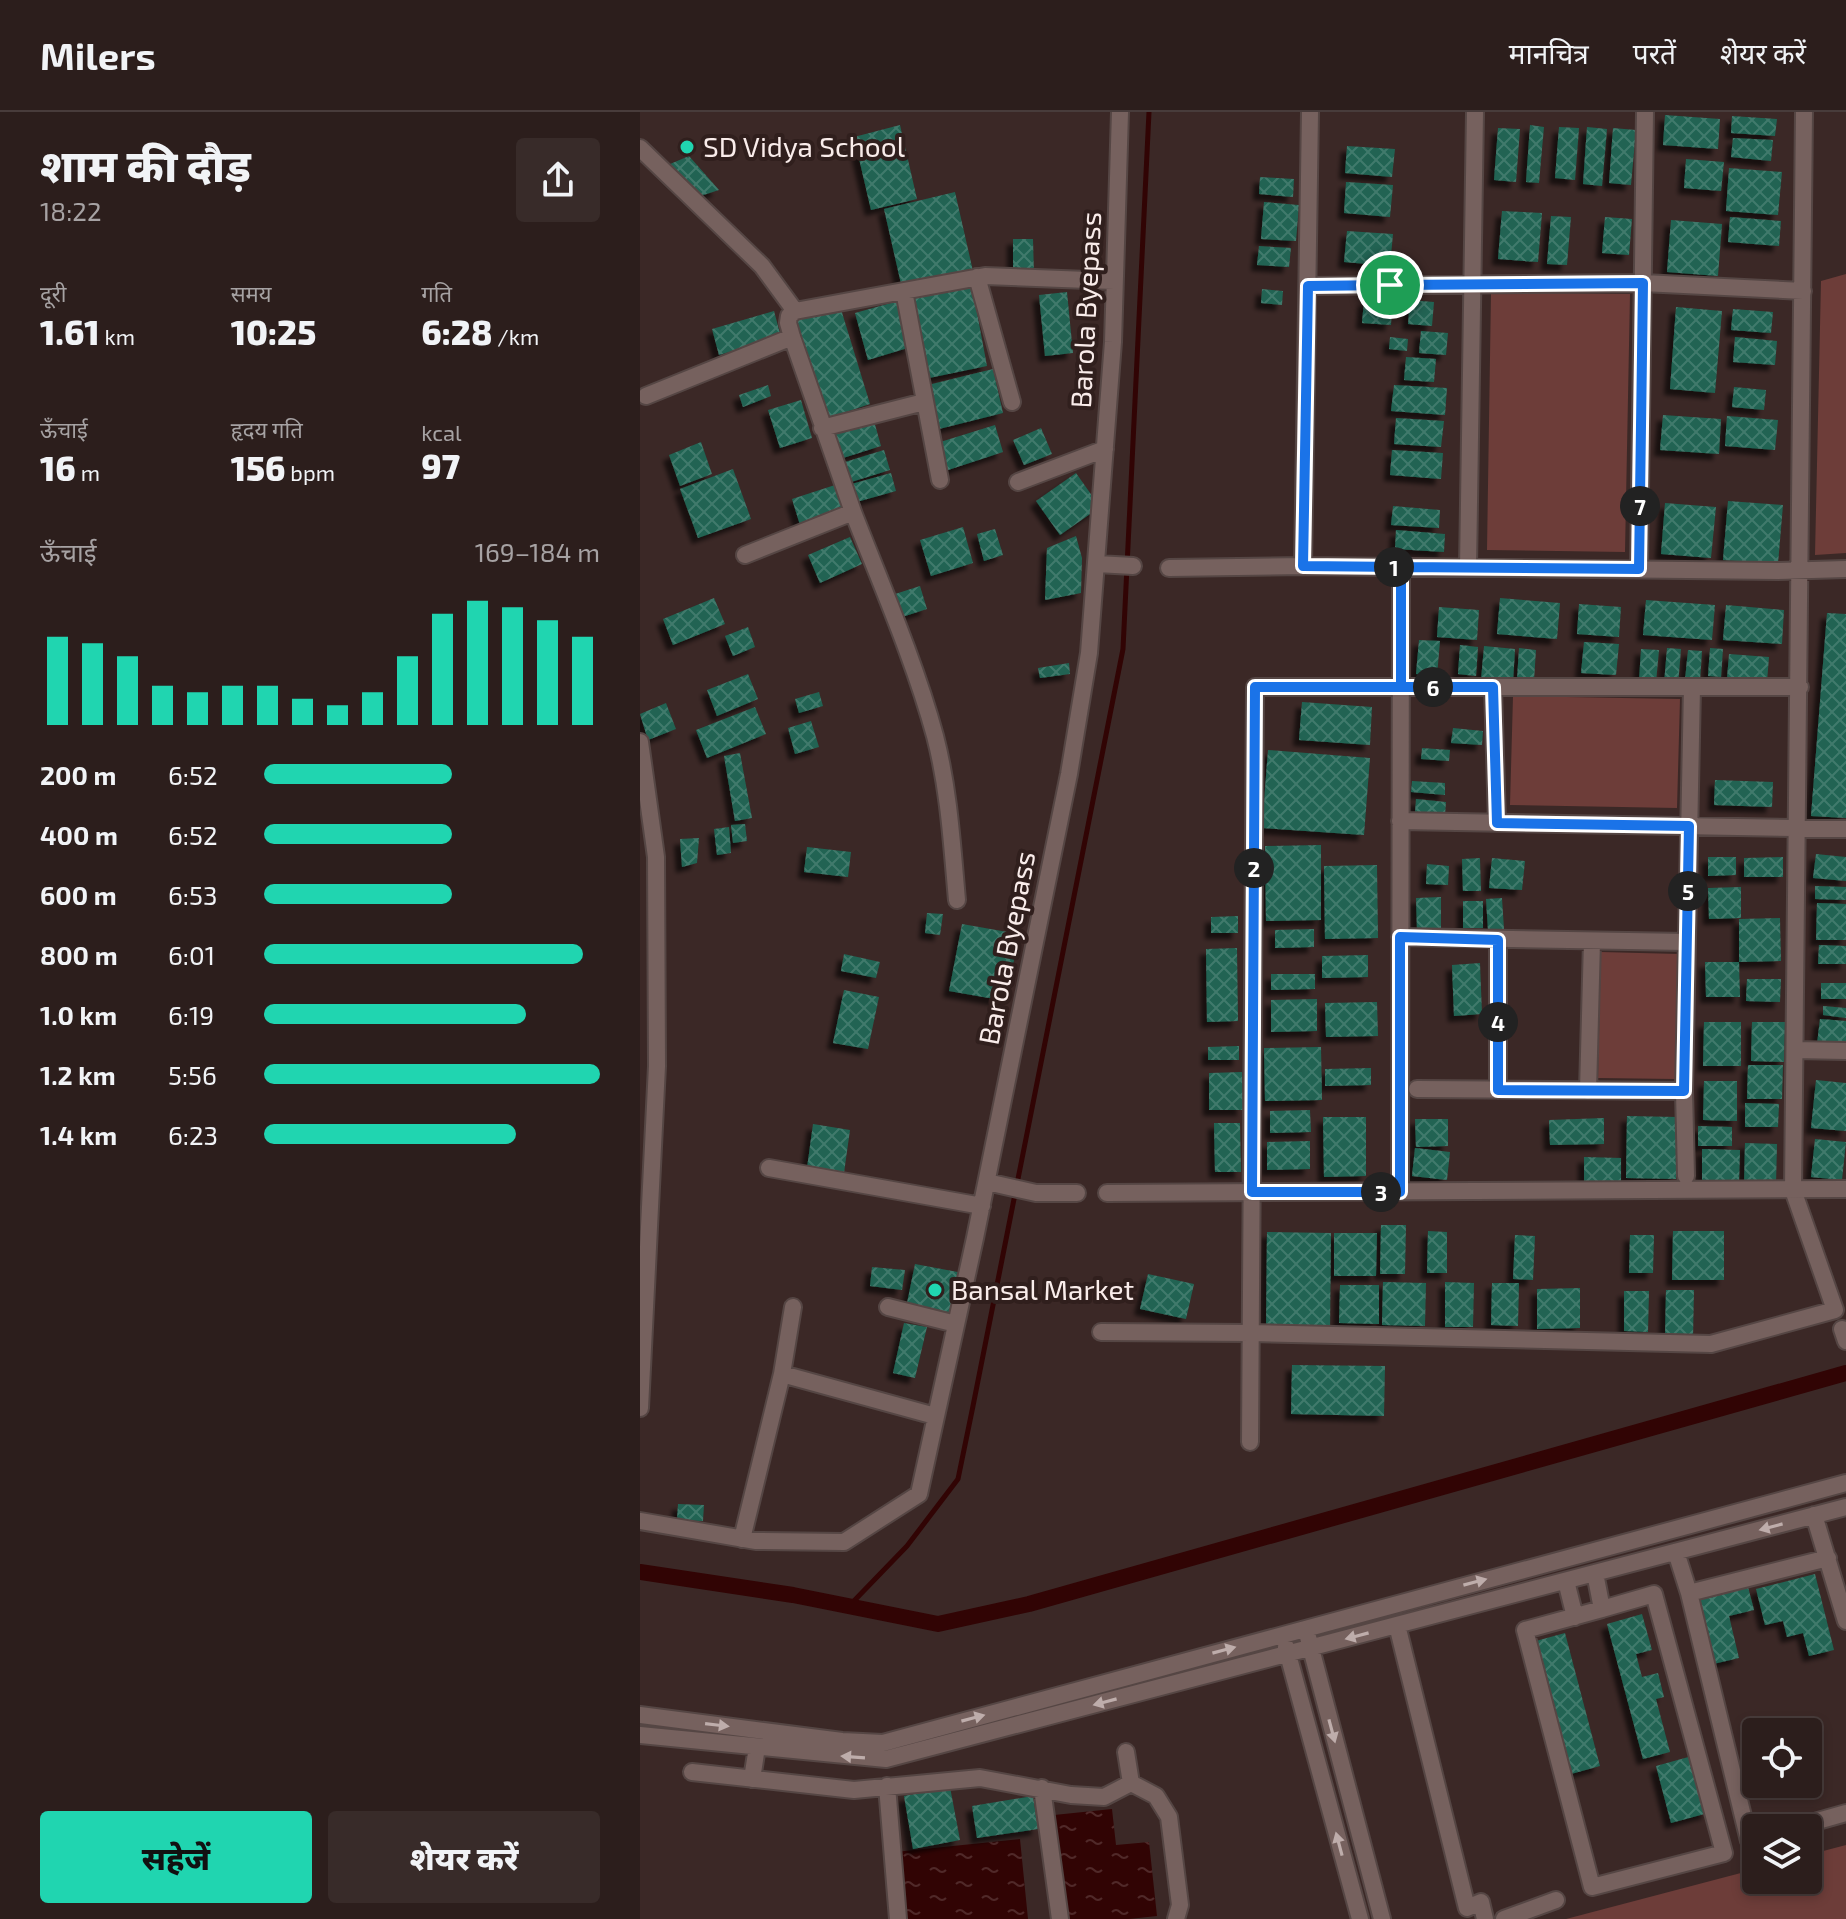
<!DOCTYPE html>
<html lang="hi">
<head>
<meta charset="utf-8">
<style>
	:root { --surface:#2c1e1c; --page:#382b29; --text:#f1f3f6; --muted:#a6a2a3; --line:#483c3b; --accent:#20d5b0 }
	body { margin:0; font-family:"Exo 2","Noto Sans Devanagari",sans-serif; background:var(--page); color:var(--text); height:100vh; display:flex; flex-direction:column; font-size:30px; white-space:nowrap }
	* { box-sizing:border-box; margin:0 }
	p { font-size:26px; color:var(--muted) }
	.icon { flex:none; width:44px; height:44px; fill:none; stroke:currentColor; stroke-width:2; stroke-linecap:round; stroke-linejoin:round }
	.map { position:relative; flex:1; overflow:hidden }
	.sheet { display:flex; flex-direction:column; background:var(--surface); width:640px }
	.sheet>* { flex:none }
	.controls { position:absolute; left:1102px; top:1606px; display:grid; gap:16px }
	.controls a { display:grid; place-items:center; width:80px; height:80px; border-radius:8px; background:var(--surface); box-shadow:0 4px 12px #0003,0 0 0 2px var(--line); font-size:40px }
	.pin { position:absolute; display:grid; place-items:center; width:68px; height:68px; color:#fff; margin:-34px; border:4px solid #fff; border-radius:50%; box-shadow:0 2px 8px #0007 }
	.km { position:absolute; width:40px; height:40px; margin:-20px; border-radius:50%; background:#222; color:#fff; font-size:22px; line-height:40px; text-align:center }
	.round { display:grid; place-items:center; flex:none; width:84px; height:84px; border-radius:8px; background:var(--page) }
	.overview { display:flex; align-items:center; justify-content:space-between; height:136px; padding:0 40px }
	h1 { font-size:44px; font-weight:800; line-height:60px }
	.stats { display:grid; grid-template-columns:repeat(3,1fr); gap:12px; height:136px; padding:8px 40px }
	.stats div { display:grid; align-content:center }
	.stats b { font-size:34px; font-weight:800 }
	.stats small { font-size:22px; font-weight:400 }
	.stats p { font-size:22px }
	.chart { height:224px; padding:16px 40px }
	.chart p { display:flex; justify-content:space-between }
	.chart svg { width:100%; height:144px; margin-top:8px; stroke:var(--accent); stroke-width:6 }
	.cta { display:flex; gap:16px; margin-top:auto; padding:16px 40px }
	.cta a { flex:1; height:92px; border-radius:8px; background:var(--accent); color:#111; font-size:32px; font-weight:800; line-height:92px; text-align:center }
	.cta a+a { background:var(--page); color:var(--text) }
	ul { padding:0 40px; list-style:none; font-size:26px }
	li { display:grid; grid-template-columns:128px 96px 1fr; align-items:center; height:60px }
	li i { height:20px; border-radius:10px; background:var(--accent) }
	header { display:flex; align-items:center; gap:48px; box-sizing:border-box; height:112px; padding:0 40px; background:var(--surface); border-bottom:2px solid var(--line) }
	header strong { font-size:38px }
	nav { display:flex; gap:44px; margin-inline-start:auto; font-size:28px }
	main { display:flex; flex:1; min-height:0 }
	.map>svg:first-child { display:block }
</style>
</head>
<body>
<header>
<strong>Milers</strong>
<nav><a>मानचित्र</a><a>परतें</a><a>शेयर करें</a></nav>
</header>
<main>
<section class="sheet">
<div class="overview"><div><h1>शाम की दौड़</h1><p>18:22</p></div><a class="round"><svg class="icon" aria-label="share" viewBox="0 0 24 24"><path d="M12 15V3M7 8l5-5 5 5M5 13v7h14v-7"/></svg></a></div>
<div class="stats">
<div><p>दूरी</p><b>1.61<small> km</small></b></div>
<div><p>समय</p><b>10:25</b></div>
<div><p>गति</p><b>6:28<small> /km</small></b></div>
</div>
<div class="stats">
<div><p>ऊँचाई</p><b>16<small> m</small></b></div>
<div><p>हृदय गति</p><b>156<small> bpm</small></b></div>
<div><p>kcal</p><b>97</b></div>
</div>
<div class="chart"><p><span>ऊँचाई</span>169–184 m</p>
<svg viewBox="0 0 160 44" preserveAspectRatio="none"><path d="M5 44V17M15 44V19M25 44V23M35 44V32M45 44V34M55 44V32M65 44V32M75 44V36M85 44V38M95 44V34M105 44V23M115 44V10M125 44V6M135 44V8M145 44V12M155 44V17"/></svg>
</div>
<ul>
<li><b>200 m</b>6:52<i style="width:56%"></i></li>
<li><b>400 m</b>6:52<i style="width:56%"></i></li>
<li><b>600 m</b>6:53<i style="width:56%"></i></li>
<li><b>800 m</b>6:01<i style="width:95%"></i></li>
<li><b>1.0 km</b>6:19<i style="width:78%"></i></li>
<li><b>1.2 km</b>5:56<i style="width:100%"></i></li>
<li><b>1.4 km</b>6:23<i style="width:75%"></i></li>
</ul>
<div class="cta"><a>सहेजें</a><a>शेयर करें</a></div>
</section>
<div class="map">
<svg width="1206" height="1807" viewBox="0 0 1206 1807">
	<defs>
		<pattern id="water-ripples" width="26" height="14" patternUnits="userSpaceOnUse" patternTransform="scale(2)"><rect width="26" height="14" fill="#310404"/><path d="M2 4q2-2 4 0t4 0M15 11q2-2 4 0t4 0" fill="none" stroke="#502929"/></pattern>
		<pattern id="building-cross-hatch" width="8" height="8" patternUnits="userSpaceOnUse" patternTransform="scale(2)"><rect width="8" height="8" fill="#206453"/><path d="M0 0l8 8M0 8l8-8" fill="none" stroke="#417a6c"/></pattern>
		<filter id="shadow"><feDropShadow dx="-6" dy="6" stdDeviation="2" flood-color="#0009"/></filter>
	</defs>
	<rect width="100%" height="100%" fill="#3b2826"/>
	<path fill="#6d3d39" d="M1206,162V441L1175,443L1181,169Z
		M851,181L990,182L985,440L847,438Z
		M873,584L1040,587L1037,696L870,693Z
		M961,840L1039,842L1035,967L958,966Z
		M1206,1733V1807H926L1116,1757V1768H1168V1743Z"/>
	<path fill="url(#water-ripples)" d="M472,1697L476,1733L509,1730L517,1804L489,1807H425L414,1703Z
		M380,1727L388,1807H262L255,1740Z"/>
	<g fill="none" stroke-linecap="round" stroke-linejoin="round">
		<path stroke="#310404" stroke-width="5" d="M210,1493L267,1434L318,1367L333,1294L483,537L509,0"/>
		<path stroke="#310404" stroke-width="16" d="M0,1460L153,1483L298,1512L389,1492L1206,1261"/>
	</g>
	<path fill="url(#building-cross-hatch)" filter="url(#shadow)" d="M1025,3L1080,7L1078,37L1023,33Z
		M1092,4L1137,7L1135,24L1091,21Z
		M260,13L277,87L231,98L214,25Z
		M890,13L904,15L899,71L886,70Z
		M919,15L939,16L935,68L915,66Z
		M947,15L967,17L962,74L943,72Z
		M858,16L880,17L876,70L854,68Z
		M973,16L996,18L991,73L969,71Z
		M1093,26L1133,28L1131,49L1091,45Z
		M707,34L755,37L752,65L705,61Z
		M49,44L79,78L54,86L23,55Z
		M1046,47L1084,50L1081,79L1044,76Z
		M1089,56L1142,60L1138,103L1086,99Z
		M620,65L654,67L653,85L619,82Z
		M706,70L753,73L750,105L704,101Z
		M315,80L333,159L262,176L244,97Z
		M624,90L659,93L656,129L621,127Z
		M862,99L902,101L898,150L858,147Z
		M911,104L931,105L927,153L907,152Z
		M965,105L992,107L989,143L962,141Z
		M1090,105L1141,109L1139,134L1088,130Z
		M1031,108L1082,112L1078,164L1027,160Z
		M707,119L753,122L750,154L704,150Z
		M373,127H393L394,162H373Z
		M619,134L651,136L649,155L617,153Z
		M332,174L347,254L289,266L274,186Z
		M622,177L643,179L642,193L621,191Z
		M427,180L433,241L405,244L399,183Z
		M724,188L753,190L751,213L722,211Z
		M770,188L794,190L792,214L768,212Z
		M258,189L271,235L228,248L215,201Z
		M200,194L230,292L185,307L154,208Z
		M1036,195L1082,199L1075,281L1030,277Z
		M1093,197L1133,200L1131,221L1091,218Z
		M134,199L141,225L79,243L72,217Z
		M781,219L808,221L806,243L779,241Z
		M750,225L768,227L767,239L749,237Z
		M1095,225L1137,229L1135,253L1093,250Z
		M766,245L796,247L794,270L764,268Z
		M353,257L363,301L299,317L288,273Z
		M128,273L131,284L103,295L99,283Z
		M754,273L807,276L805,303L751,299Z
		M1094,275L1126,278L1124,298L1092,295Z
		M161,288L172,326L140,336L128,298Z
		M1023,303L1081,307L1079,342L1020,338Z
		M1087,304L1138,308L1135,338L1085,334Z
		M756,306L804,309L801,335L754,332Z
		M234,309L241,334L200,347L192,321Z
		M355,313L363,340L305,359L297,331Z
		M401,316L412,342L384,353L373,328Z
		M61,330L72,362L40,374L29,343Z
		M244,338L250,358L208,371L202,351Z
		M752,338L803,341L801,367L750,363Z
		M93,357L111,407L58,426L40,377Z
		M251,361L256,379L213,391L208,373Z
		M436,361L460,395L420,423L396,389Z
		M195,373L203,399L160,413L152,387Z
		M1088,389L1143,393L1138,452L1083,448Z
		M1025,391L1076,395L1071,446L1021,442Z
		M753,394L800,398L799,416L751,413Z
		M323,415L333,451L291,464L280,428Z
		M355,417L363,443L344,449L337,422Z
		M756,418L805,422L804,440L755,437Z
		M436,424L442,446L441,481L405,488L407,436Z
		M210,425L222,452L180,471L168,443Z
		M280,474L287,497L259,506L252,483Z
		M74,486L85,512L33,533L23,507Z
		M860,486L920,491L917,527L857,522Z
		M1006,488L1075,493L1072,528L1003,523Z
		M939,492L981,495L979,525L937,522Z
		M1086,493L1144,498L1142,532L1083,528Z
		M799,495L839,498L837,528L797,525Z
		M1187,501L1206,502V706L1171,704Z
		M108,515L115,535L93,544L85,524Z
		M779,528L800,529L797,564L776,562Z
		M944,530L979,532L976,563L941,561Z
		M820,533L838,535L836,564L818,562Z
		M844,534L875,537L873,570L841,568Z
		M879,536L896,538L894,569L877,568Z
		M1027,536L1041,537L1038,573L1024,572Z
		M1070,536L1083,537L1081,565L1068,564Z
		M1001,537L1019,538L1016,570L999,569Z
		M1048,538L1062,539L1060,569L1045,568Z
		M1089,542L1129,545L1127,570L1087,567Z
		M429,551L430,562L400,566L398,556Z
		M108,562L118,587L77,604L67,578Z
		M179,580L183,594L159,601L155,587Z
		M662,590L732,595L730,633L659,628Z
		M26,591L36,617L8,628L0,602Z
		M115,595L126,622L67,646L56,618Z
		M171,609L179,635L155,642L148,616Z
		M813,616L843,619L842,633L811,631Z
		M782,636L810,638L809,649L781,647Z
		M628,638L730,646L724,723L622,716Z
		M100,641L112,706L95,709L84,644Z
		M1075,668L1133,670L1132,695L1074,693Z
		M772,669L805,671V683L771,680Z
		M776,687L806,690L805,703L775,701Z
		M105,712L107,729L93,731L91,713Z
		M89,715L91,741L77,743L74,717Z
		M59,726L57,751L42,755L40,727Z
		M681,733V808L626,809L625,734Z
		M167,735L211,740L208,765L164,760Z
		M1176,742L1206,745V769L1173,766Z
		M1068,745H1096V763L1068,764Z
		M1143,745V765H1104V746Z
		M840,746L841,779H823L822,747Z
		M852,746L885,749L882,778L849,776Z
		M787,752L809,754L808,773L786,772Z
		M737,753L738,826L685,827L684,754Z
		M1175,774L1206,775V788L1175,787Z
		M1101,775V806L1069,807L1068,776Z
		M801,785V817L777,818L776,786Z
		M862,786L864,817L848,818L846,787Z
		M823,789H843V816H823Z
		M1177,791L1206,792V828H1176Z
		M287,801L303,802L300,823L285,821Z
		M598,804V821H571V805Z
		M1140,806L1141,849L1099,850V807Z
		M322,812L379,822L366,889L309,879Z
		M674,817V835L635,836V818Z
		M1179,833L1206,834V852H1178Z
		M597,836L598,909L567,910L566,837Z
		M204,842L240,850L236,866L201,859Z
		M728,843V865L682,866V844Z
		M1065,850H1099L1100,885H1066Z
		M840,851L842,902L814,904L812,853Z
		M631,862H675V877L631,878Z
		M1107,867H1141L1140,890L1106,889Z
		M1181,871H1206V887H1181Z
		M204,878L239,885L228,937L193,931Z
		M677,887V919L631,920V888Z
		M737,890L738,924L686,925L685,891Z
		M1183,894L1206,896V906L1183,903Z
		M1180,907L1206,909V935L1177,932Z
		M1064,910H1101V954H1063Z
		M1112,910H1145L1144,950L1111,949Z
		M599,934V948H568V935Z
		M681,935L682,988L625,989L624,936Z
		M1108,953H1143L1142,987H1107Z
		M731,956V973L685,974V957Z
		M602,960L603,998H569V961Z
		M1176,968L1206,971V1019L1171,1016Z
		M1064,969H1097V1009L1063,1008Z
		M1105,991L1139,992L1138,1015H1105Z
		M670,998L671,1020L630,1021V999Z
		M987,1004L1038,1005L1036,1067L986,1066Z
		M683,1005H726V1064L684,1065Z
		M964,1006V1032L910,1033L909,1008Z
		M775,1007H808V1034L776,1035Z
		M574,1011H600L601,1060H575Z
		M173,1012L210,1018L204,1061L167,1056Z
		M1058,1014L1092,1015V1034H1058Z
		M1175,1027L1206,1030L1202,1068L1171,1065Z
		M670,1029V1057L627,1058V1030Z
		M1105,1031L1137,1032L1136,1073H1104Z
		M775,1036L810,1040L807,1068L772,1064Z
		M1062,1037L1100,1038L1099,1069H1062Z
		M944,1045L981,1046V1076L944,1075Z
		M741,1113H766L765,1162H740Z
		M788,1119L807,1120V1161H787Z
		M1033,1119H1084V1168H1032Z
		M627,1120L691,1121L690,1219L626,1218Z
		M694,1121H737L736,1164H694Z
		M875,1123L895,1124L893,1168L873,1167Z
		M990,1123H1014L1013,1161H989Z
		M275,1152L323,1161L314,1205L266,1196Z
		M232,1155L265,1158L262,1178L230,1174Z
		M508,1162L554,1172L546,1207L500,1197Z
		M743,1170L786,1171L785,1214L742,1213Z
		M805,1170L834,1171L833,1215H805Z
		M852,1171H879L878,1214L851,1213Z
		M700,1173H739V1212L699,1211Z
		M940,1176V1216L897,1217V1177Z
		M1026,1178H1054L1053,1226L1025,1225Z
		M984,1179H1009L1008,1220L984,1219Z
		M264,1211L287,1215L275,1266L253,1261Z
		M652,1253L745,1254L744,1304L651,1302Z
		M38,1392L64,1393L63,1409L37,1408Z
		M1175,1462L1194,1538L1169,1544L1163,1521L1147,1525L1143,1509L1125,1513L1116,1477Z
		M1108,1475L1114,1498L1089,1504L1099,1546L1069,1553L1053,1489Z
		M1002,1502L1012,1538L996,1542L1002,1565L1018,1561L1024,1585L1016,1587L1030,1640L1003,1647L967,1512Z
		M925,1521L960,1654L931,1662L896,1529Z
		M1052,1644L1068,1701L1031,1711L1016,1654Z
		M310,1675L320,1728L273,1737L264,1684Z
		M393,1684L398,1717L337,1726L332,1694Z"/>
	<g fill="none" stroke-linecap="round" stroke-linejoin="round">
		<g stroke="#554644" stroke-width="20">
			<path id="minor" d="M0,36L122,154L155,199
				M337,165L372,290
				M668,174L1003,171L1163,179
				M264,179L300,368
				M6,284L152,225
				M182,316L284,290
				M378,370L465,337
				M213,400C241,472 275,550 295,624C309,678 312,733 317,788
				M105,443L213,400L152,225L148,211L149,204L155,199L345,164L474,169
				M457,452L493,454
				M663,454L670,0
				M529,456L663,454L1138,459L1206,457
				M828,456L835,0
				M999,457L1005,0
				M853,575L857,711
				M0,630L16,745L17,954L0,1296
				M760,709L1206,717
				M760,825L1047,830
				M858,828V978
				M1155,938L1206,939
				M777,977L1044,979
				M948,979L952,829
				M129,1056L342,1094
				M1046,1064L1044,979L1052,575
				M347,1070L396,1081H437
				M760,1080L761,455
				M467,1081L1206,1077
				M248,1195L316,1212
				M1202,1217L1206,1229
				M461,1220L611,1221L1071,1232L1195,1198L1153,1078L1164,0
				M142,1262L153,1195
				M610,1330L615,575H1160
				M1174,1403L1206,1509
				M0,1409L116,1429L204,1430L279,1382L335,1126L429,662L449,541L473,230L480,0
				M102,1427L142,1262L295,1304
				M1036,1440L1049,1481L1109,1729L1116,1727
				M955,1461L962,1497L1014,1482L1084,1741L952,1775L885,1518L962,1497
				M926,1469L935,1505
				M1049,1481L1188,1446
				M757,1513L827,1796L841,1790L845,1807
				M668,1525L742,1807
				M646,1535L720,1807
				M0,1603L202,1629L243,1631L1206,1371
				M0,1623L246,1647L1206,1395
				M486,1640L491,1671L516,1684L529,1705L540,1793L536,1807
				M52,1660L214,1678L340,1666L431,1683L464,1685L491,1671
				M112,1667L117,1635
				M247,1674L258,1807
				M402,1676L420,1807
				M1153,1716L1206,1701
				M864,1807L916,1788"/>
		</g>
		<use href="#minor" stroke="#76615e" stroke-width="16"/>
	</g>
	<defs><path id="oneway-solid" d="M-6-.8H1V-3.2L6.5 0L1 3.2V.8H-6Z" transform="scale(2)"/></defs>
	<g fill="#beadab">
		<use href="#oneway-solid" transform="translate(1131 1415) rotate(165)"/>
		<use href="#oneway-solid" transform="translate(835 1470) rotate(-15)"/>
		<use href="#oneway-solid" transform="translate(717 1524) rotate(165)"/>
		<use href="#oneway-solid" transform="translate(584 1538) rotate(-15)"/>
		<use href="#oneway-solid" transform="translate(465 1590) rotate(165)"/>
		<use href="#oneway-solid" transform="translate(333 1606) rotate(-15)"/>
		<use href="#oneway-solid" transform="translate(77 1613) rotate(7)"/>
		<use href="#oneway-solid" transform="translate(692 1619) rotate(75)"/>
		<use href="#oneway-solid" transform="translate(213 1645) rotate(-176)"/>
		<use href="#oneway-solid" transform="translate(699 1732) rotate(-105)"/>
	</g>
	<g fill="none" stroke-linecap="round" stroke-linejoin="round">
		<g stroke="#fff" stroke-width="16">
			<path id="route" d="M750,173L668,174L663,454L761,455V575H615L612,1080H760V825L858,828V978L1044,979L1049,714L857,711L853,575H761V455L999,457L1003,171L750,173"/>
		</g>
		<use href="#route" stroke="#1a73e8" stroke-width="10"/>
	</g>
	<g fill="#20d5b0" stroke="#301f1d" stroke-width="3">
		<circle cx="47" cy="35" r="8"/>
		<circle cx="295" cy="1178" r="8"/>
	</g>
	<g text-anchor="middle" stroke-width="8" stroke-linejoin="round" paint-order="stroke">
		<g font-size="28" fill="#f9ecea" stroke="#301f1d" text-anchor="start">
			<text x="63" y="45">SD Vidya School</text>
			<text x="311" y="1188">Bansal Market</text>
		</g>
		<g font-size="28" fill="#f9ecea" stroke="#301f1d">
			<text transform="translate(446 198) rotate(-87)" y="10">Barola Byepass</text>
			<text transform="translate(367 836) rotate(-79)" y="10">Barola Byepass</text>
		</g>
	</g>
</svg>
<div class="controls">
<a><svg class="icon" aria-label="locate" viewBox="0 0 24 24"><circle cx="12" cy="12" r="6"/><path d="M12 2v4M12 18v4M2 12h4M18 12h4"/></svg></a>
<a><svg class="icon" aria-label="layers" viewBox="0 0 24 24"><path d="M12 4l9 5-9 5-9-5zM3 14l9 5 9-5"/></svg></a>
</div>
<div class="pin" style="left:750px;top:173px;background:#1e9e55"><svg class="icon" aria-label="arrive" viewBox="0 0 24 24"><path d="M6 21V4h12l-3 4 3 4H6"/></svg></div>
<b class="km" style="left:754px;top:455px">1</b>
<b class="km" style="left:614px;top:756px">2</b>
<b class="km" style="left:741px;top:1080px">3</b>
<b class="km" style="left:858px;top:910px">4</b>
<b class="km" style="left:1048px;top:779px">5</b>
<b class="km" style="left:793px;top:575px">6</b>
<b class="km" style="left:1000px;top:394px">7</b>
</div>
</main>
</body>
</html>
